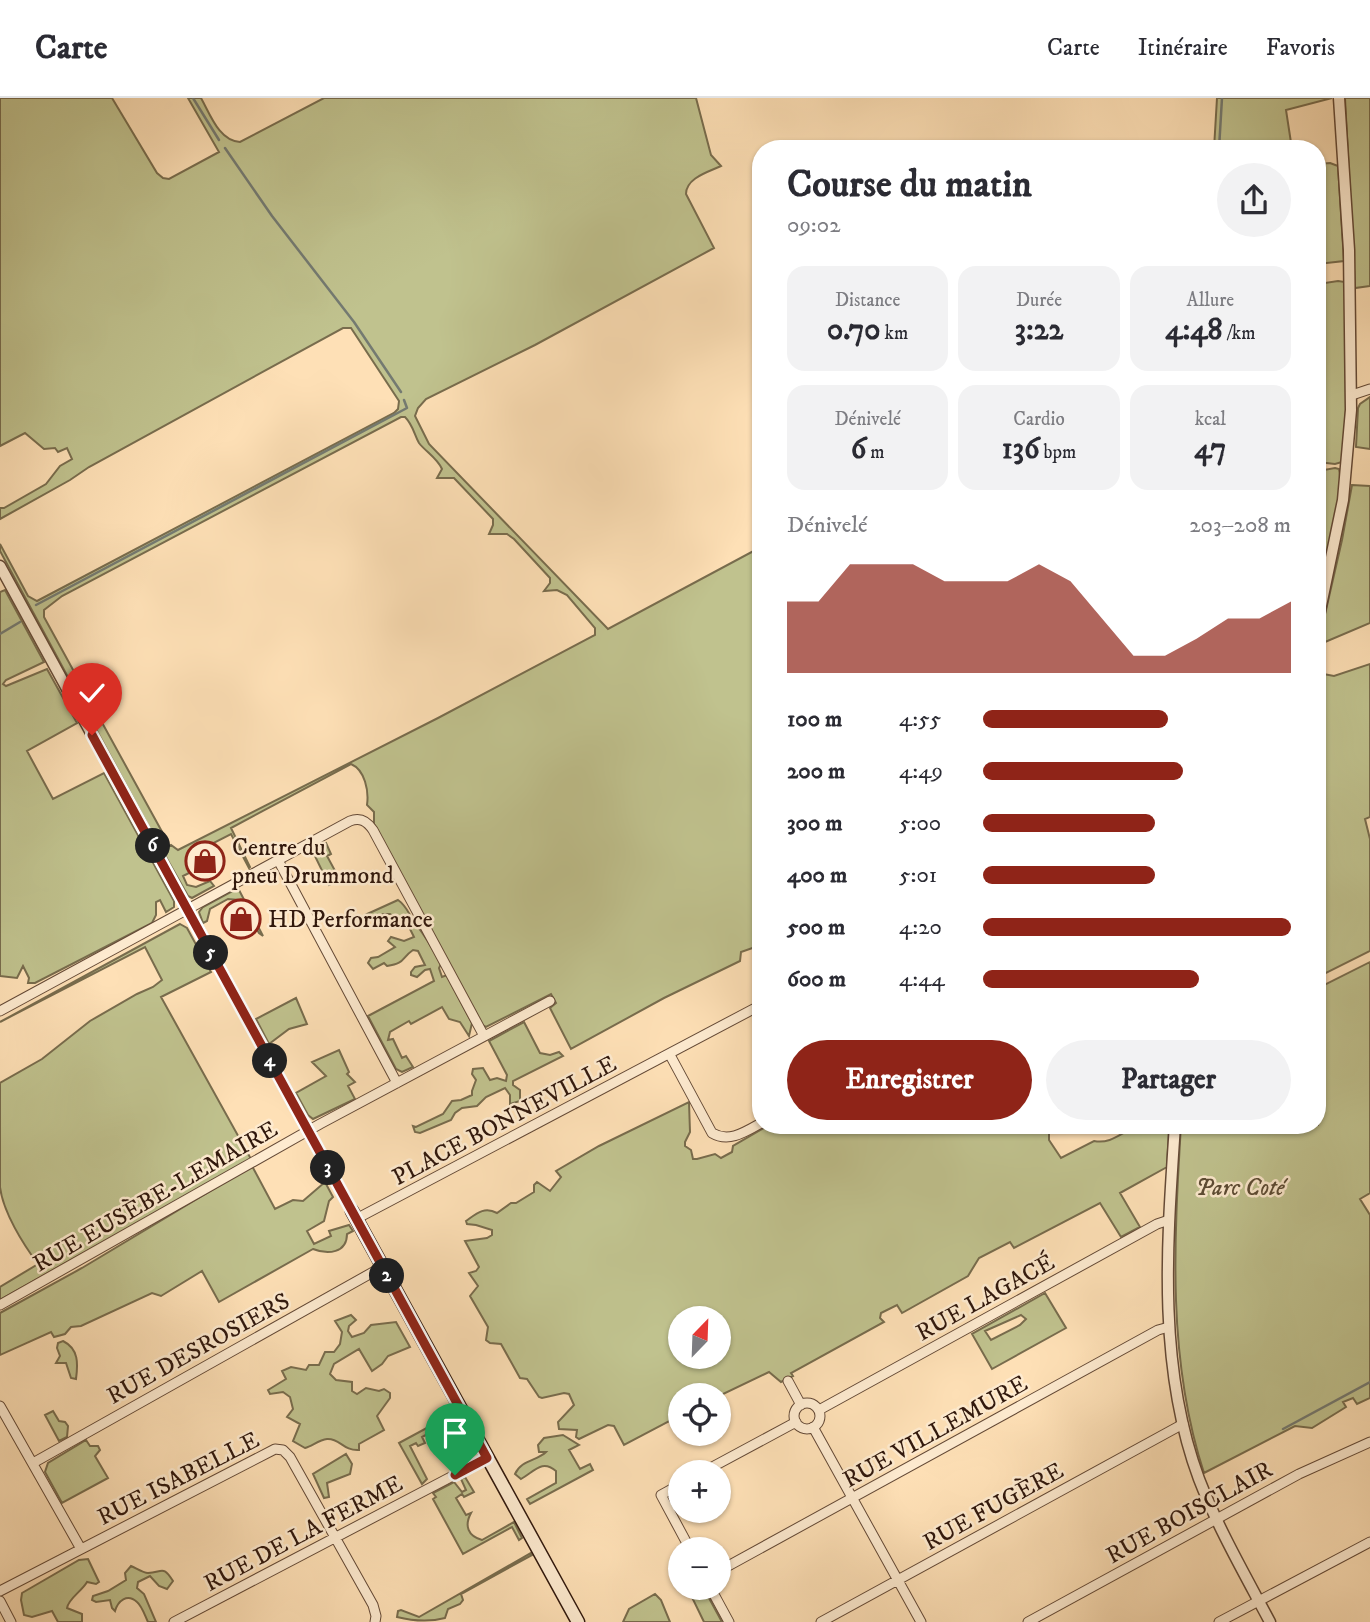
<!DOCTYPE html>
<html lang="fr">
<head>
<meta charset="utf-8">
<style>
	:root { --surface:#fff; --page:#f2f2f3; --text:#2b2b33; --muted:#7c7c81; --line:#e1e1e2; --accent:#8f2418 }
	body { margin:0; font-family:"IM FELL DW Pica",serif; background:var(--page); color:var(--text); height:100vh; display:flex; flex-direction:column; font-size:26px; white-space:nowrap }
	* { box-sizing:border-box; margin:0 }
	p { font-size:23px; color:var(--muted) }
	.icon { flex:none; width:38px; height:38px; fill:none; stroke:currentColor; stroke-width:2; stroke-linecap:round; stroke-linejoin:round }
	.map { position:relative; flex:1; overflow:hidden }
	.drawer { position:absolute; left:752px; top:42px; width:574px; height:994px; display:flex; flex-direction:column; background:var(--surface); border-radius:28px; box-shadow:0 2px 5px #0004 }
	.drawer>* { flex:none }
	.needle { width:46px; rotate:23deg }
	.buttons { position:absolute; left:668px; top:1208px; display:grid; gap:14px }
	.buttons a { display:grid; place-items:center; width:63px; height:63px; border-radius:50%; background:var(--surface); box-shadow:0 2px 5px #0004; font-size:35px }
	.pin { position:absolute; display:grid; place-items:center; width:60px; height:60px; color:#fff; margin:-72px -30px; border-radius:50% 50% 50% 0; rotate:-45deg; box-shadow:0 0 7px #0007 }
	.pin .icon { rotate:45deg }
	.km { position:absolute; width:35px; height:35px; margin:-18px; border-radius:50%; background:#222; color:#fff; font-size:19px; line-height:35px; text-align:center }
	.round { display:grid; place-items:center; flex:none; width:74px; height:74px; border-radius:37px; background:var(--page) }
	.summary { display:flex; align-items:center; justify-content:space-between; height:119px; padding:0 35px }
	h1 { font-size:38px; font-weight:700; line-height:52px }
	.metrics { display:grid; grid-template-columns:repeat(3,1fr); gap:10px; height:119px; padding:7px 35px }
	.metrics div { display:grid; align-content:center; border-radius:18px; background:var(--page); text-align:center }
	.metrics b { font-size:30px; font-weight:700 }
	.metrics small { font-size:19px; font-weight:400 }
	.metrics p { font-size:19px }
	.chart { height:196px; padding:14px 35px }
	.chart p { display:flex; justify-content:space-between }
	.chart svg { width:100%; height:126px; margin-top:7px; fill:var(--accent); opacity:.7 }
	.primary-button { display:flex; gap:14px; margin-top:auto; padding:14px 35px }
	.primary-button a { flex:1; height:80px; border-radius:42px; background:var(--accent); color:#fff; font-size:28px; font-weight:700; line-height:80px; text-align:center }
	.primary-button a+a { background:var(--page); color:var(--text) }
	ul { padding:0 35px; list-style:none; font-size:23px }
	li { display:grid; grid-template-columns:112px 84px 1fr; align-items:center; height:52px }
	li i { height:18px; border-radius:9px; background:var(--accent) }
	header { display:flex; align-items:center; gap:42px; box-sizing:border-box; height:98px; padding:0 35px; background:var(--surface); border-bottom:2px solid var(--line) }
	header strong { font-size:33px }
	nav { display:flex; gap:38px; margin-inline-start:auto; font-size:24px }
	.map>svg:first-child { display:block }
</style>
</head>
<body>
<header>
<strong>Carte</strong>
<nav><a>Carte</a><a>Itinéraire</a><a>Favoris</a></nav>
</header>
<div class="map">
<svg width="1370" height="1524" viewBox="0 0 1370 1524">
	<rect width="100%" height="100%" fill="#fee0b6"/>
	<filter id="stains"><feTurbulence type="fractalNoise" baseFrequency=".00286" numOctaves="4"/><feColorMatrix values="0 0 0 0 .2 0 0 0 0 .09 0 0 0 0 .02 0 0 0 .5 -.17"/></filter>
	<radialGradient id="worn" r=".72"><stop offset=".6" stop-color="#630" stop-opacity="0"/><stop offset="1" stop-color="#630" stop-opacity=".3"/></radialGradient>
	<path fill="#c0c28e" stroke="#786c4d" stroke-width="2" fill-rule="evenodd" d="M0,0H112L157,75L163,80L169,81L219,54L188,0H201C210,16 219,43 240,44L324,0H696L711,57L721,68C708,74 686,80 686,96L714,150L535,247L426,301L418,310L415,318L429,346L608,531L761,449V847L741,854L740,863L664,900L571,951L550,910L556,905L551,896L486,929L482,927L374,726V714L367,707C369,693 365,672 351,666L231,730L250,769L249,770L231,736L188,758L195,772L183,778L187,787L196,789L210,783L214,788L192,800L188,798L162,752L171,747L178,752L438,620L595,537V530L567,497L557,492L544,493L550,485V480L514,441L507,436H489L493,427V421L454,380H437L442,371C437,360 426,354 419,345C414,336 413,327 405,319H401L62,498L44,512V519L166,741L158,746L0,453V446L28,498L37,503L394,315L398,311L399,303L351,230H343L89,369L70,382L0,421V410H4L46,386L60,368L72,361L67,350L58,354L55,350L44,351L25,335L0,348Z
		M1217,0H1332L1286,12L1292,51H1214Z
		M1345,0H1370V188L1355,190Z
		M1330,65L1338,68L1344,163L1318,166V66Z
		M1338,183L1345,184L1346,312L1342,364L1335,366L1318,364V186Z
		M1370,299V351L1356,349L1358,310L1360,306Z
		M1335,370L1339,371C1345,392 1324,473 1318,497V373Z
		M1352,387L1370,388V525L1318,547L1342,442Z
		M5,492L44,564L6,582L3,586L6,588L47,571L77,625L27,653L53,701L104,675L174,803V809L166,814L160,802L156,804V817L152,825L35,885H28L29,880L23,868L17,880L0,878V494Z
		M1370,566V719L1365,721L1370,741V853L1318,879V575L1334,578Z
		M326,745L331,756L327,758L340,782L329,787L312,752Z
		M238,790L239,792L263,838L259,835L239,802L228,801L210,811L207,823L203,825L199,814L203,809Z
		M398,802C407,808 409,817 415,825C425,838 433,851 441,866L439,870L442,879L447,877L472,925L469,938L460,924L449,921L442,909L411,926L409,923L390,934L388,942L393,941L402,960L406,958L413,969L402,974L396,971L368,918L434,883L430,871L425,872L417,879L411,877V874L415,869L425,867L418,853L413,852C400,861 406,865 387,868L384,865L373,871L368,865L371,860L378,859L395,849L388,843L391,839L404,843L414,839L409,829L390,816H383L375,822L365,820V817Z
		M180,826L187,830L211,874L161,899L251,1061L0,1202V1189L38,1166C23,1146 3,1114 0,1089C0,1059 0,1017 0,985L42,961L90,923L137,896L153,889L162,882L145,849L0,924Z
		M1370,864V1095L1360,1101L1370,1117V1300L1357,1306L1353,1300L1343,1304L1346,1309L1312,1330L1295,1328L1204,1375C1167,1262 1174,1144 1181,1027H1318V890Z
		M296,900L307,926L289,931L269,946L256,921Z
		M524,924L540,955L550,957L559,954L563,958L513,983V987L520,992V1003L510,1006V997L505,990L486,999L477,1008L462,1010L455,1015L451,1022L420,1035L415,1034L413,1028L416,1029L443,1016L452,1003L461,1002L472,997V993L476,982L472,976L473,971L483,970L490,982L497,980L506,983L507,977L489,943Z
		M339,952L349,974L347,976L355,984L348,988L355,1001L313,1021L308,1017L296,995L326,978L312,964Z
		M689,1004L690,1034L685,1044V1048L691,1052L693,1061H697L715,1056L721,1060L732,1054L733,1048L769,1027H1049V1042L1061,1060L1094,1043C1113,1047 1124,1031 1141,1027C1150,1026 1160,1029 1169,1031L1167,1069L1120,1095L1140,1129L1121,1139L1100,1105L1014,1150L1010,1144L979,1160L968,1178L902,1215L897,1207L881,1215L880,1220L884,1224L791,1275L793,1278L781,1284L769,1274L719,1298L681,1297V1317L624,1347L614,1328L608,1327L579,1341L576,1339L577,1332L559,1331L558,1324L574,1307L569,1296L564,1295L542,1300L539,1299L527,1281L520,1280L501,1246L490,1245L486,1242L488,1229L470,1198L478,1188L469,1175L476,1173L479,1169L465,1143L487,1140L492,1137V1132L476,1127L467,1126L466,1123C476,1116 484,1108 497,1115L511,1105H516L534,1094V1087L537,1084L550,1093L561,1079L556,1073L599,1048ZM681,1220H719V1258H681Z
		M252,1068L275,1111L293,1102L303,1103L325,1084L333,1099L329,1103L324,1123L307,1133L314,1146L331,1138L329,1133L349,1127L353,1133L347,1136C347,1155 328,1157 313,1151L219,1204L202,1173L161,1198L152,1195L81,1228L71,1229L65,1236L54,1239L51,1234L0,1257V1215L82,1170Z
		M1045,1195L1066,1230L992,1271L972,1236ZM1021,1217L1026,1221L1020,1227L991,1242L985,1233Z
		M351,1217L356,1222L349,1228L348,1233L352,1239L364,1235L371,1227L396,1224L410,1249L388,1258L382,1266L372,1273L359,1251L334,1266L330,1276L336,1282L352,1284V1293L357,1296L366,1290L379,1293L384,1291L390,1295V1300L377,1318L384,1332L359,1346V1352C343,1353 340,1340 327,1341C319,1342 312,1348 305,1350L293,1343L300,1326L287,1319L293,1311L290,1299L283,1294L270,1296L268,1292L286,1281L282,1273L291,1269L306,1272L309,1267H319L325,1254H334L340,1246L342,1234L335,1223Z
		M63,1243C79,1251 78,1266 76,1281L71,1280L66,1265H56L60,1258L57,1250L58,1245Z
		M53,1313L59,1323L65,1324L68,1328L67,1339L59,1343L45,1317Z
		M436,1325L441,1329L422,1339L425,1345L418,1348L416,1345L410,1348L427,1381L422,1386L399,1345Z
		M563,1337L579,1347L569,1352L580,1371L590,1366L593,1372L530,1406L527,1401L556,1385V1373C542,1361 535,1373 521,1381L515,1376C521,1362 537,1363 546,1354H539L538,1347L544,1340Z
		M86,1342L90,1348H98L100,1352L95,1358L108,1380L62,1405L45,1374L48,1365Z
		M346,1356L352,1366L350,1376L327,1385L329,1399L324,1400L313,1376Z
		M465,1379L474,1394L464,1399L462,1396L456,1400L466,1417L471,1415C464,1428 468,1438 482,1442L514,1424L522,1440L519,1442L512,1429L463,1456L433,1401L436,1399L433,1395L454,1384L462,1394L466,1392L461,1381Z
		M531,1455L532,1457L461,1496L463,1502L460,1506L448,1511L445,1520C430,1524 413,1523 397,1519L398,1513L401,1512L419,1519Z
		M88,1461L99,1484L96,1486L87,1484C82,1493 68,1501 67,1510L82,1516V1524H58L52,1513L32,1519L24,1517L21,1502L22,1495L79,1462Z
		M131,1468C136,1470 143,1475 148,1475C163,1474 163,1467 173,1483L167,1491L159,1488L150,1478L138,1484L137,1490L144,1496L156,1524H148C145,1518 142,1508 137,1504C127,1495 118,1503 115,1513L112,1510L110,1502L96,1504L92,1502L93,1498L108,1493L126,1482L125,1475Z
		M687,1489H703L722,1524H704Z
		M655,1496L661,1502L670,1524H623L629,1511Z"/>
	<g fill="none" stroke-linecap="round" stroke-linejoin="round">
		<path stroke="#747a71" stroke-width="2.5" d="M193,0L219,42
			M225,50L272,118L354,224L401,294
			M1219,51L1222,0
			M36,507L407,310L404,302
			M0,536L20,524
			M1283,1331L1370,1284"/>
		<g stroke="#644936" stroke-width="11">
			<path id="minor" d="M1352,297L1370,291
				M278,762L397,985
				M0,913L350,723C360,719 367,723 373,732L484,938
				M670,957L712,1035C729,1045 745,1034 761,1025
				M356,1121L761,907
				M0,1207L320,1026L550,903
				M788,1283L801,1307
				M794 1318a13 13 0 1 1 26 0a13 13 0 1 1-26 0Z
				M0,1308L81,1451
				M819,1312L1157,1126L1169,1122
				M813,1329L921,1524
				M33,1365L382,1169
				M703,1374L796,1324
				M681,1386L661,1397L690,1451
				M719,1473L1158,1232L1169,1229
				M710,1489L729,1524
				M0,1493L275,1351L283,1352L290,1359L373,1507L376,1518L375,1524
				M0,1503L11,1524
				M174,1524L487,1360
				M821,1524L1183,1326
				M1028,1524L1299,1376L1370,1344
				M1219,1524L1370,1444"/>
		</g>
		<g stroke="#644936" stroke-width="13">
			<path id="tertiary" d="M0,468L352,1113
				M1318,522L1343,402L1351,312L1349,152L1339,0
				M1175,1027C1167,1145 1157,1268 1199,1381C1218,1430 1245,1477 1270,1524"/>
		</g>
		<g stroke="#30170c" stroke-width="15">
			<path id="secondary" d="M352,1113L578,1524"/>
		</g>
		<use href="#minor" stroke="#feebd0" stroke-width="9"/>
		<use href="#tertiary" stroke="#feebd0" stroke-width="10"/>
		<use href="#secondary" stroke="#feebd0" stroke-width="12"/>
	</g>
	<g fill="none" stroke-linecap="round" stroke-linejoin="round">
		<g stroke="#fff" stroke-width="14">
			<path id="route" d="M92,637L487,1360L455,1377"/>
		</g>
		<use href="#route" stroke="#8f2418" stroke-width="9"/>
	</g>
	<defs>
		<g id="shop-ring" transform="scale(2.0125)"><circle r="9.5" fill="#feebd0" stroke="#8f2418" stroke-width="1.5"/><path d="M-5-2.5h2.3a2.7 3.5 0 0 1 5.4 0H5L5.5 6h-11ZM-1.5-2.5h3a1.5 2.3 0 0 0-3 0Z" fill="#8f2418"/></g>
	</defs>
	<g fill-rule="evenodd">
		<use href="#shop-ring" x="205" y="763"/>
		<use href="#shop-ring" x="241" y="821"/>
	</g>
	<g text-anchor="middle" stroke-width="5" stroke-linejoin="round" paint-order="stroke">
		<g font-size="24" fill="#30170c" stroke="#feebd0" text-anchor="start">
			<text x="232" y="757">Centre du<tspan x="232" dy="28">pneu Drummond</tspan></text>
			<text x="268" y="829">HD Performance</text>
		</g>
		<g font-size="24" fill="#30170c" stroke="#feebd0">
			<text transform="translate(504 1022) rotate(-28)" y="8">PLACE BONNEVILLE</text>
			<text transform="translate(155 1098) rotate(-30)" y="8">RUE EUSÈBE-LEMAIRE</text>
			<text transform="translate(985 1199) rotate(-29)" y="8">RUE LAGACÉ</text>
			<text transform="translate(198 1250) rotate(-29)" y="8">RUE DESROSIERS</text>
			<text transform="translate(935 1333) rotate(-29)" y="8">RUE VILLEMURE</text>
			<text transform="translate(178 1380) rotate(-27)" y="8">RUE ISABELLE</text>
			<text transform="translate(993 1408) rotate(-29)" y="8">RUE FUGÈRE</text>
			<text transform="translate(1189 1414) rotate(-29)" y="8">RUE BOISCLAIR</text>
			<text transform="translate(303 1435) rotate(-28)" y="8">RUE DE LA FERME</text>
		</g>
		<g font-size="24" font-style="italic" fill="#5b4a33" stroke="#feebd0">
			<text x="1240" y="1097">Parc Coté</text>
		</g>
	</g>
	<rect width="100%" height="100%" filter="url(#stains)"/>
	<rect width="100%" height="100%" fill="url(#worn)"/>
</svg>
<div class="buttons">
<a><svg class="needle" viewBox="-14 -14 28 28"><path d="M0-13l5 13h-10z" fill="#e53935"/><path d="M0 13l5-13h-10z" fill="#7c7c81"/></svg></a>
<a><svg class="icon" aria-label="locate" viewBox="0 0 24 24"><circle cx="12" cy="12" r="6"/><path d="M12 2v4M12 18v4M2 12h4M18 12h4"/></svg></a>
<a>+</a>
<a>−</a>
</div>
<div class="pin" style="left:455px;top:1377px;background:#1e9e55"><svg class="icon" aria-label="arrive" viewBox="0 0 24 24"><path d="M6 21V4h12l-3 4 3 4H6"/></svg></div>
<div class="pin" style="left:92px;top:637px;background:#d93025"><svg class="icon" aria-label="check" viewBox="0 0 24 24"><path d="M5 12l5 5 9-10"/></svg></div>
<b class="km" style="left:387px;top:1178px">2</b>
<b class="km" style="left:328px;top:1070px">3</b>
<b class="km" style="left:270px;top:963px">4</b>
<b class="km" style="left:211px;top:855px">5</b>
<b class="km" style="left:153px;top:748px">6</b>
<section class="drawer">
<div class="summary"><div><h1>Course du matin</h1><p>09:02</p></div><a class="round"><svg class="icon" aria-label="share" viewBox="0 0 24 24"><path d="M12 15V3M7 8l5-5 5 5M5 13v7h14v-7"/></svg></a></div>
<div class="metrics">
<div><p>Distance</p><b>0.70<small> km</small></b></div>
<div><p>Durée</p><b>3:22</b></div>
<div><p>Allure</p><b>4:48<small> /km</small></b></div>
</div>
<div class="metrics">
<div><p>Dénivelé</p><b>6<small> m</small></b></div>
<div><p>Cardio</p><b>136<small> bpm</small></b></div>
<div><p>kcal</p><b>47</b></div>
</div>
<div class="chart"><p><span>Dénivelé</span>203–208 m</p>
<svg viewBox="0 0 160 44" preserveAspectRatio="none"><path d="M0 44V19L10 19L20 6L30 6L40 6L50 12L60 12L70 12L80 6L90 12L100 25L110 38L120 38L130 32L140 25L150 25L160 19V44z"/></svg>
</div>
<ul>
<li><b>100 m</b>4:55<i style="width:60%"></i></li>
<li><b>200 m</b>4:49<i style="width:65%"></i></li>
<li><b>300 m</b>5:00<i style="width:56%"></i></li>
<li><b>400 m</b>5:01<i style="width:56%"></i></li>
<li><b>500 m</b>4:20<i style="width:100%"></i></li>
<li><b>600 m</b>4:44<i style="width:70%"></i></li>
</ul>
<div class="primary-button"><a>Enregistrer</a><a>Partager</a></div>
</section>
</div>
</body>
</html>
